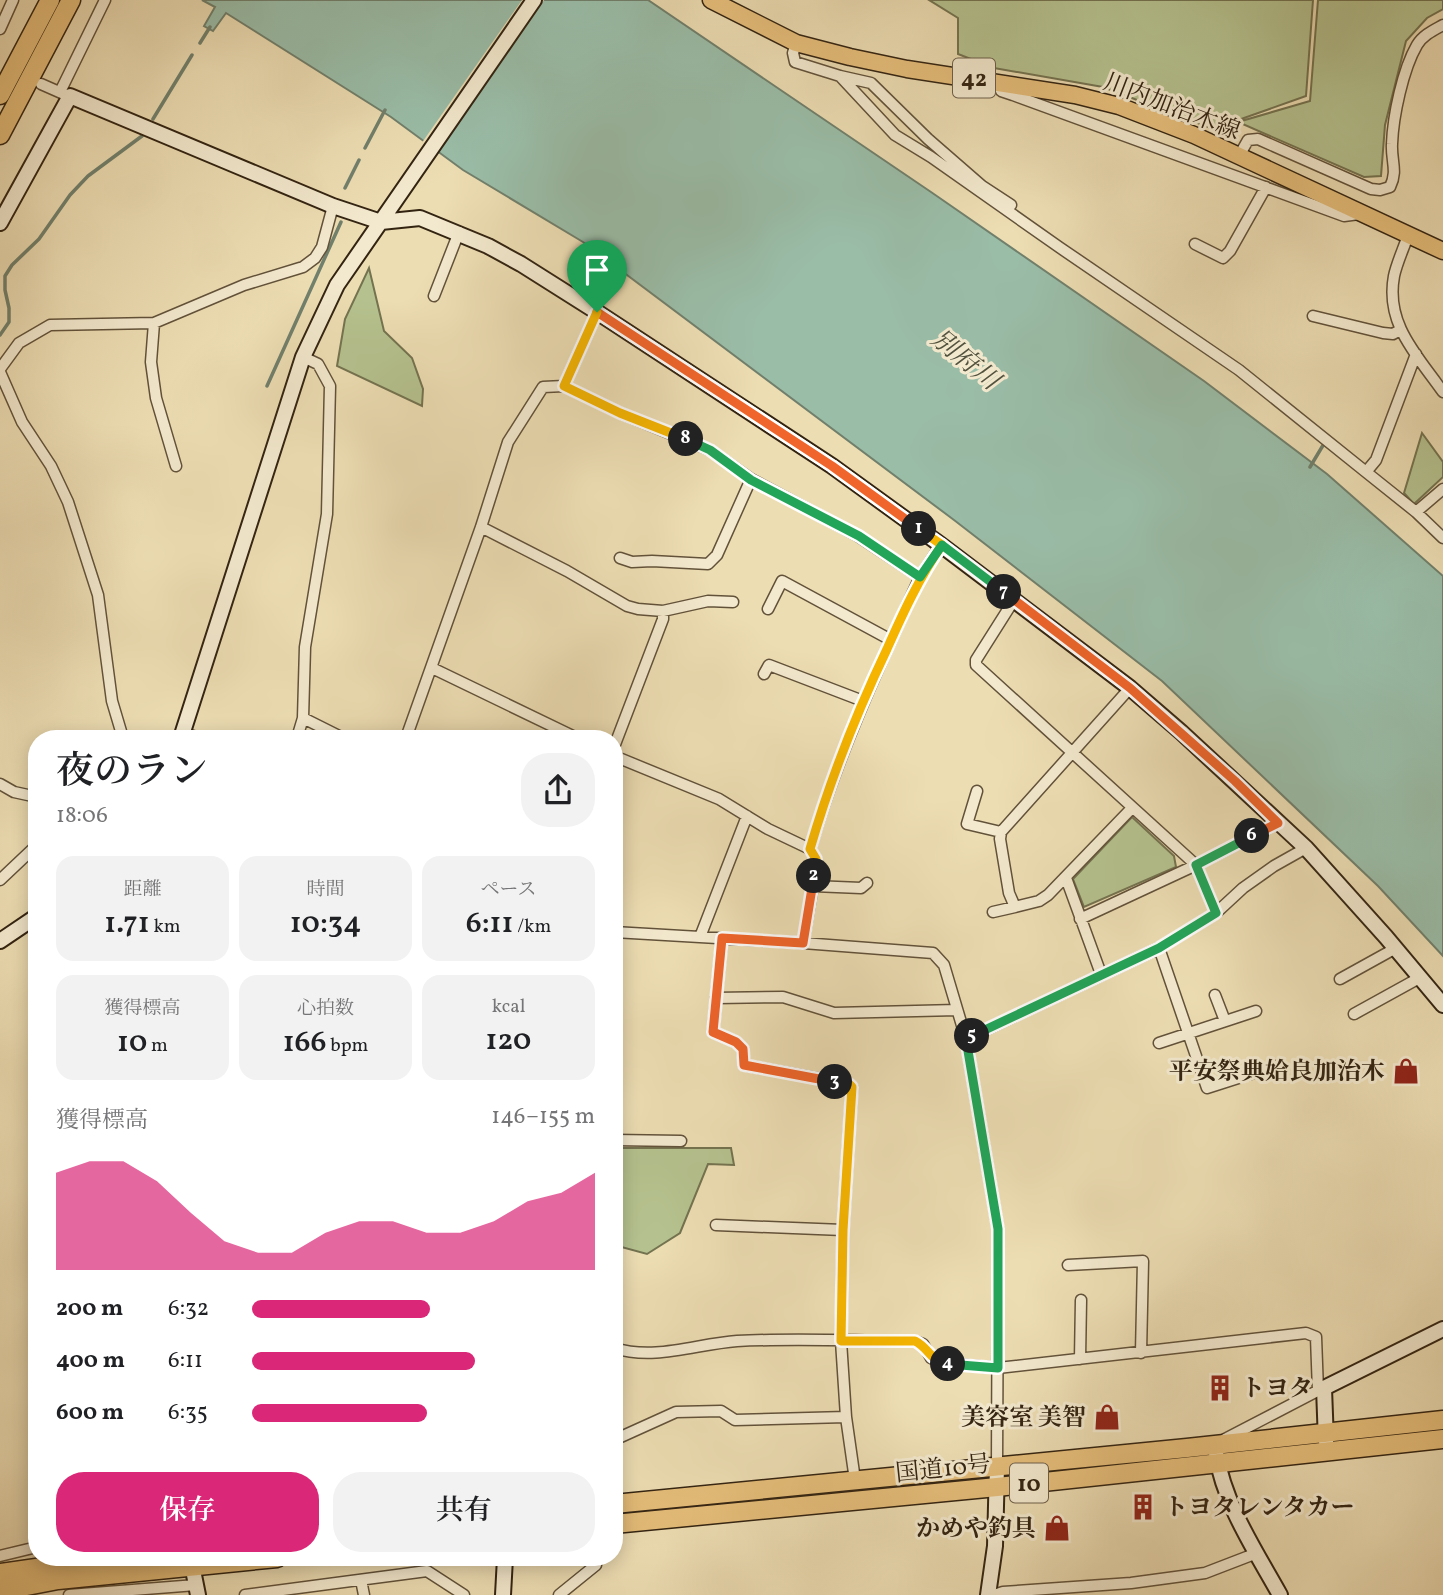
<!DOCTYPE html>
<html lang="ja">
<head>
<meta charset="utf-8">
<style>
	:root { --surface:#fff; --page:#f2f2f2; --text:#202124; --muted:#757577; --accent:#db2777 }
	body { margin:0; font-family:Vollkorn,"Noto Serif JP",serif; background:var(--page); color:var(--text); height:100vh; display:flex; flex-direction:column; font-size:26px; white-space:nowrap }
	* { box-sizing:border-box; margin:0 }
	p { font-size:23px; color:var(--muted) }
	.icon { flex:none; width:38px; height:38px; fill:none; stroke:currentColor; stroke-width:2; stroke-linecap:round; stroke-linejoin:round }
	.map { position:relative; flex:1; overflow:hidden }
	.drawer { position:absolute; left:28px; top:730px; width:595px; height:836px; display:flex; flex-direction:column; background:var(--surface); border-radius:28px; box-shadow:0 4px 18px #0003 }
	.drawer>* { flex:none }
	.pin { position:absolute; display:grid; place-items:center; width:60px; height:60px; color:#fff; margin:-72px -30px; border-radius:50% 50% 50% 0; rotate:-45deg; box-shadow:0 0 7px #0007 }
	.pin .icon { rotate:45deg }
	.km { position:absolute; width:35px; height:35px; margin:-18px; border-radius:50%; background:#222; color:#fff; font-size:19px; line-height:35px; text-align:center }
	.round { display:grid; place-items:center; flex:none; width:74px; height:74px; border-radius:28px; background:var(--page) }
	.overview { display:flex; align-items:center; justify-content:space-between; height:119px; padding:0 28px }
	h1 { font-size:38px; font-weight:600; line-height:52px }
	.figures { display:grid; grid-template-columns:repeat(3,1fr); gap:10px; height:119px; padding:7px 28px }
	.figures div { display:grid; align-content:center; border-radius:18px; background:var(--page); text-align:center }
	.figures b { font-size:30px; font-weight:600 }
	.figures small { font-size:19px; font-weight:400 }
	.figures p { font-size:19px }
	.chart { height:196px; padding:14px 28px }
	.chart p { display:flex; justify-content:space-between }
	.chart svg { width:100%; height:126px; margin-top:7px; fill:var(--accent); opacity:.7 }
	.cta { display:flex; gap:14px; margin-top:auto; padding:14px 28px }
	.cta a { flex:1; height:80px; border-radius:28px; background:var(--accent); color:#fff; font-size:28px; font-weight:600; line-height:80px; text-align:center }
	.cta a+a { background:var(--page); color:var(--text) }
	ul { padding:0 28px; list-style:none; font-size:23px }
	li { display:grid; grid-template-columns:112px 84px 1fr; align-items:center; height:52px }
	li i { height:18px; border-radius:9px; background:var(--accent) }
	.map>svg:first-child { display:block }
</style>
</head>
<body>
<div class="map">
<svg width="1443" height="1595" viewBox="0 0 1443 1595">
	<rect width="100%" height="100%" fill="#edddb3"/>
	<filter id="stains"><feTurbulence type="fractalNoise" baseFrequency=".00286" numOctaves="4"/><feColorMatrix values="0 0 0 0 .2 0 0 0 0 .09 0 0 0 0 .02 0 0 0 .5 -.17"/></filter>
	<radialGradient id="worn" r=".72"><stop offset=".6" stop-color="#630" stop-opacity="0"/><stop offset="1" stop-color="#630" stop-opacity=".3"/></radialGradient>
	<path fill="#b5c28f" stroke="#747350" stroke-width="2" d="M929,0H1313L1306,96L1213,129L1103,87L994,68L958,54V18Z
		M1318,0H1443V9L1427,18L1406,41L1385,125L1381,176L1364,177L1238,122L1310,101Z
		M369,268L384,331L412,358L423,389L422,406L337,366L345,319Z
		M1422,433L1443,462V477L1414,504L1404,493Z
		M1132,817L1174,856L1176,867L1084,907L1073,879Z
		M614,1148H731L734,1165L708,1164L680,1233L647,1254L614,1245Z"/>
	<path fill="#9abda8" stroke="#71806c" stroke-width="2" d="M202,0H648L931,192L1204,381L1327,474L1443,576V956L1378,886L1162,681L954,520L583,242L463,170L391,117L226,13L213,31L204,26L215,7Z"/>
	<path fill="#edddb3" d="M522,0H544L435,154L421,144Z"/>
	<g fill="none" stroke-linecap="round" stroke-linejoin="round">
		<path stroke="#71806c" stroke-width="3.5" d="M200,43L210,27
			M153,119L192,55
			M365,148L385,110
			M345,188L359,160
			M0,335L9,322V308L5,290V276L12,265L39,239L70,195L88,176L142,136
			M267,386L341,222
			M1310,467L1325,442"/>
		<path stroke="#c8b893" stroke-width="10" stroke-dasharray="10 5" stroke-linecap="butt" d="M426,1558L427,1560"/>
		<g stroke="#62523a" stroke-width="13">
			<path id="street" d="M0,29L13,0
				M796,43L793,53L795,62L840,76L895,135L931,157L1059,247L1239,370L1366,472
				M840,76L871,83L928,139L982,186L1011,205
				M999,83L1001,91L1013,95L1344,216L1359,214
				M41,84L66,95
				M60,92L105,0
				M1239,156L1248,140L1258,139L1371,189L1380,190L1390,187C1398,171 1391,161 1392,144C1393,116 1403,69 1417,45C1423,35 1434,30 1443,25
				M1408,235C1404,248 1397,262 1394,276C1385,324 1417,355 1443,392
				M1195,244L1223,258L1230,251L1266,187
				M434,296L459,232
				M1313,316L1383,333L1393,334L1400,330
				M154,323L151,362L156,398L176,466
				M1416,354L1376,460L1366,472L1416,512
				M0,369L19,343L50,325L154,323L244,285L303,267L315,258L322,247L333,206
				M0,372L22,422L51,466L68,502L98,595L112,701L123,738
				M564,386L597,312
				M1443,489L1416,512L1443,538
				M481,527L567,571L627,606L638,609L663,611L708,601L733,602
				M620,558L632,562L652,561L708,564L717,555L751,479
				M920,577L941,545
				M1014,600L976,660V665L1196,865L1216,913
				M768,609L782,581L891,640
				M432,668L577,738
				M764,674L769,665L863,701
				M1130,688L1001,832L1000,839L1009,893L1015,907L1039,901L1048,895L1132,808
				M303,718L343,738
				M184,733L199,738
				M297,738L303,718L305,647L327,514L330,386L318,364L303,357
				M406,738L481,527L508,442L543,387L564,386L620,413L710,450L751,479L858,536L920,577C879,666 838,754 810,849
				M614,747L663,619V611
				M614,756L719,799L768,829L810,849L816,859L813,886L803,943
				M0,784L14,792L37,797
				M977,791L967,824L1001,832
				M1066,878L1101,974
				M0,880L37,845
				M813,886L861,888L867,883
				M993,912L1015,907
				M1080,919L1196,865L1278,823
				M614,932L803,943L933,953L944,965L966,1039L998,1229L997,1466
				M700,937L747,816
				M1159,948L1207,1088L1276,1066
				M1340,979L1396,948
				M1215,995L1225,1021
				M716,998L783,997L834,1013L957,1010
				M1354,1014L1421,977
				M966,1039L1159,948L1216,913L1243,888L1274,866L1306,848
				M1159,1043L1256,1011
				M614,1140L681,1141
				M716,1225L843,1230
				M1068,1265L1143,1261L1141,1353
				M614,1348C655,1361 696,1344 737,1341C796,1338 856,1341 915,1341L923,1344L931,1358L941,1363L998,1368L1306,1333L1316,1337L1318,1391
				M1080,1359L1081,1300
				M846,1417L855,1480
				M1225,1439L1323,1388
				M614,1440L676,1412L721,1411L735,1420L846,1417L841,1341L843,1230L852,1087L849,1084L744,1065L743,1049L736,1042L713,1032L722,938
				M0,1556L37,1547
				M361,1580L364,1595
				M69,1595L196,1585
				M245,1595L427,1571L464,1595
				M559,1595L596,1565
				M994,1595L1003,1592L1131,1583L1205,1573L1257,1553"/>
		</g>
		<g stroke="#332412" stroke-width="18">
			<path id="secondary" d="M0,223L70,96L333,206L381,222L420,218L488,246L521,264L597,312L832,466L941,545L1130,688L1181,732L1306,848L1386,937L1443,1005
				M181,738L303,357L337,285L534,0
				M0,941L37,916
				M1326,1442L1324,1388L1443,1329
				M1216,1453C1224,1504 1255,1550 1280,1595
				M194,1575L198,1595
				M503,1595L505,1558
				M988,1595L995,1546L997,1466"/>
		</g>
		<g stroke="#332412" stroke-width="19">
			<path id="primary" d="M711,0L796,43L850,57L907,69L1075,95L1119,106L1194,135L1443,251"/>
		</g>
		<g stroke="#332412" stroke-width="21">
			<path id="highway" d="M0,95L50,0
				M0,135L71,0
				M614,1504L1187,1448L1443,1420
				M614,1524L997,1487L1443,1439
				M0,1573L106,1558
				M0,1591L58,1580L277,1558"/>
		</g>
		<use href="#street" stroke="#f3e9ce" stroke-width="10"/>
		<use href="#secondary" stroke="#f3e9ce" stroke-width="14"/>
		<use href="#primary" stroke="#e6be7a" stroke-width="16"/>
		<use href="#highway" stroke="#e6be7a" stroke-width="18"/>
	</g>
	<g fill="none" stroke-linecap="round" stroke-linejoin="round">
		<g stroke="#fff" stroke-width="14">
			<path id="split-1" d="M597,312L832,466L919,529"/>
		</g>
		<g stroke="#fff" stroke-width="14">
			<path id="split-2" d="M814,876L816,859L810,849C830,780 856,714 887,649C903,613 919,578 942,545L919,529"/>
		</g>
		<g stroke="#fff" stroke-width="14">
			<path id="split-3" d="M814,876L803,943L722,938L713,1032L736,1042L743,1049L744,1065L835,1082"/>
		</g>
		<g stroke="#fff" stroke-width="14">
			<path id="split-4" d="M835,1082L849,1084L852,1087L843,1230L841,1341H915C929,1348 931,1362 948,1364"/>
		</g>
		<g stroke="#fff" stroke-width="14">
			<path id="split-5" d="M948,1364L998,1368V1229L966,1039L972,1036"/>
		</g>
		<g stroke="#fff" stroke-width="14">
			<path id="split-6" d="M972,1036L1159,948L1216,913L1196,865L1252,836"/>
		</g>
		<g stroke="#fff" stroke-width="14">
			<path id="split-7" d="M1004,592L1130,688L1235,781L1278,823L1252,836"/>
		</g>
		<g stroke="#fff" stroke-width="14">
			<path id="split-8" d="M686,439L710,450L751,480L859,536L920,577L942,545L1004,592"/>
		</g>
		<g stroke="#fff" stroke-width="14">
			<path id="split-9" d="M597,312L564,386L620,413L686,439"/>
		</g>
		<use href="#split-1" stroke="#f0652b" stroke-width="9"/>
		<use href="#split-2" stroke="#f5b400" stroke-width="9"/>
		<use href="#split-3" stroke="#f0652b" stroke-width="9"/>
		<use href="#split-4" stroke="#f5b400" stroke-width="9"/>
		<use href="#split-5" stroke="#22a559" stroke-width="9"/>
		<use href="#split-6" stroke="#22a559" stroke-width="9"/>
		<use href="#split-7" stroke="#f0652b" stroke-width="9"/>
		<use href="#split-8" stroke="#22a559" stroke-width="9"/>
		<use href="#split-9" stroke="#f5b400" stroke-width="9"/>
	</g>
	<defs>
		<g id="shop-bare" transform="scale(2.1)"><path d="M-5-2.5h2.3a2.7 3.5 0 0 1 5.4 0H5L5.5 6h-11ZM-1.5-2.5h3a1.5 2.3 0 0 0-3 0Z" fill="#8f2418" stroke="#f3e9ce" stroke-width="2.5" paint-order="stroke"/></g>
		<g id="building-bare" transform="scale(2.1)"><path d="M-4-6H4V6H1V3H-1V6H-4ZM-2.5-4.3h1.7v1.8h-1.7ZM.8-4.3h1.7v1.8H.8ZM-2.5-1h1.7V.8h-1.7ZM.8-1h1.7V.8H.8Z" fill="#8f2418" stroke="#f3e9ce" stroke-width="2.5" paint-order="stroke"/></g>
	</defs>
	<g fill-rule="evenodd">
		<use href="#shop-bare" x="1406" y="1071"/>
		<use href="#building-bare" x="1220" y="1388"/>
		<use href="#shop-bare" x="1107" y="1417"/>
		<use href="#building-bare" x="1143" y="1507"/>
		<use href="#shop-bare" x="1057" y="1528"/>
	</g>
	<g text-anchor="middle" stroke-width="6" stroke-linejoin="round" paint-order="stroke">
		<g fill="#f3e9ce" stroke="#6d5f4a" stroke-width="2">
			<rect x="953" y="58.5" width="42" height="39" rx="5"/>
			<rect x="1010" y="1463.5" width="38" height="39" rx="5"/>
		</g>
		<g font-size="23" font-weight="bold" fill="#332412">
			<text x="974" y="86">42</text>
			<text x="1029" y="1491">10</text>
		</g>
		<g font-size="24" fill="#332412" stroke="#f3e9ce">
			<text transform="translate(1172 106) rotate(21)" y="8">川内加治木線</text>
			<text transform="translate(943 1468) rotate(-6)" y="8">国道10号</text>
		</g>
		<g font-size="24" font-weight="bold" fill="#332412" stroke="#f3e9ce" text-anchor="end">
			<text x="1385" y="1079">平安祭典姶良加治木</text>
			<text x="1241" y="1396" text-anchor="start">トヨタ</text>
			<text x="1086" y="1425">美容室 美智</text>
			<text x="1164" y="1515" text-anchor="start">トヨタレンタカー</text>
			<text x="1036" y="1536">かめや釣具</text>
		</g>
		<g font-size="26" font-style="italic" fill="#52523f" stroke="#f3e9ce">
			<text transform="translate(966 359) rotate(39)" y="9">別府川</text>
		</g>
	</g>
	<rect width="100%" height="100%" filter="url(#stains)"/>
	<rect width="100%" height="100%" fill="url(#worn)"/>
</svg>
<div class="pin" style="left:597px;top:312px;background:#1e9e55"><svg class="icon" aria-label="arrive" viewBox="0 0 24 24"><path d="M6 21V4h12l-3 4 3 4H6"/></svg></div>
<b class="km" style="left:919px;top:529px">1</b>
<b class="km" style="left:814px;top:876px">2</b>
<b class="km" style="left:835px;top:1082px">3</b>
<b class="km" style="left:948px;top:1364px">4</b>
<b class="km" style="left:972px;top:1036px">5</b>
<b class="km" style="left:1252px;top:836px">6</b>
<b class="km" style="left:1004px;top:592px">7</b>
<b class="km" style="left:686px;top:439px">8</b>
<section class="drawer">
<div class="overview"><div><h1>夜のラン</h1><p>18:06</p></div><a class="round"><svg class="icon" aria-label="share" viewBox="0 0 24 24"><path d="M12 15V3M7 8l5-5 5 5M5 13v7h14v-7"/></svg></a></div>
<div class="figures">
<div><p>距離</p><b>1.71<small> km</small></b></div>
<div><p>時間</p><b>10:34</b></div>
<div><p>ペース</p><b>6:11<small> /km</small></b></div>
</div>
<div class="figures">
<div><p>獲得標高</p><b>10<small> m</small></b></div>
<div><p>心拍数</p><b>166<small> bpm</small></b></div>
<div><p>kcal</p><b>120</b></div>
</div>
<div class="chart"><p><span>獲得標高</span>146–155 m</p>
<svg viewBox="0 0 160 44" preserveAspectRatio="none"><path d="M0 44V10L10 6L20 6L30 13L40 24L50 34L60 38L70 38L80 31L90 27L100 27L110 31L120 31L130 27L140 20L150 17L160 10V44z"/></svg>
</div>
<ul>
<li><b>200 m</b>6:32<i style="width:52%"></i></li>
<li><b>400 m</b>6:11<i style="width:65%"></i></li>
<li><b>600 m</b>6:35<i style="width:51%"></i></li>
</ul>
<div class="cta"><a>保存</a><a>共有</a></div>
</section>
</div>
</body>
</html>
